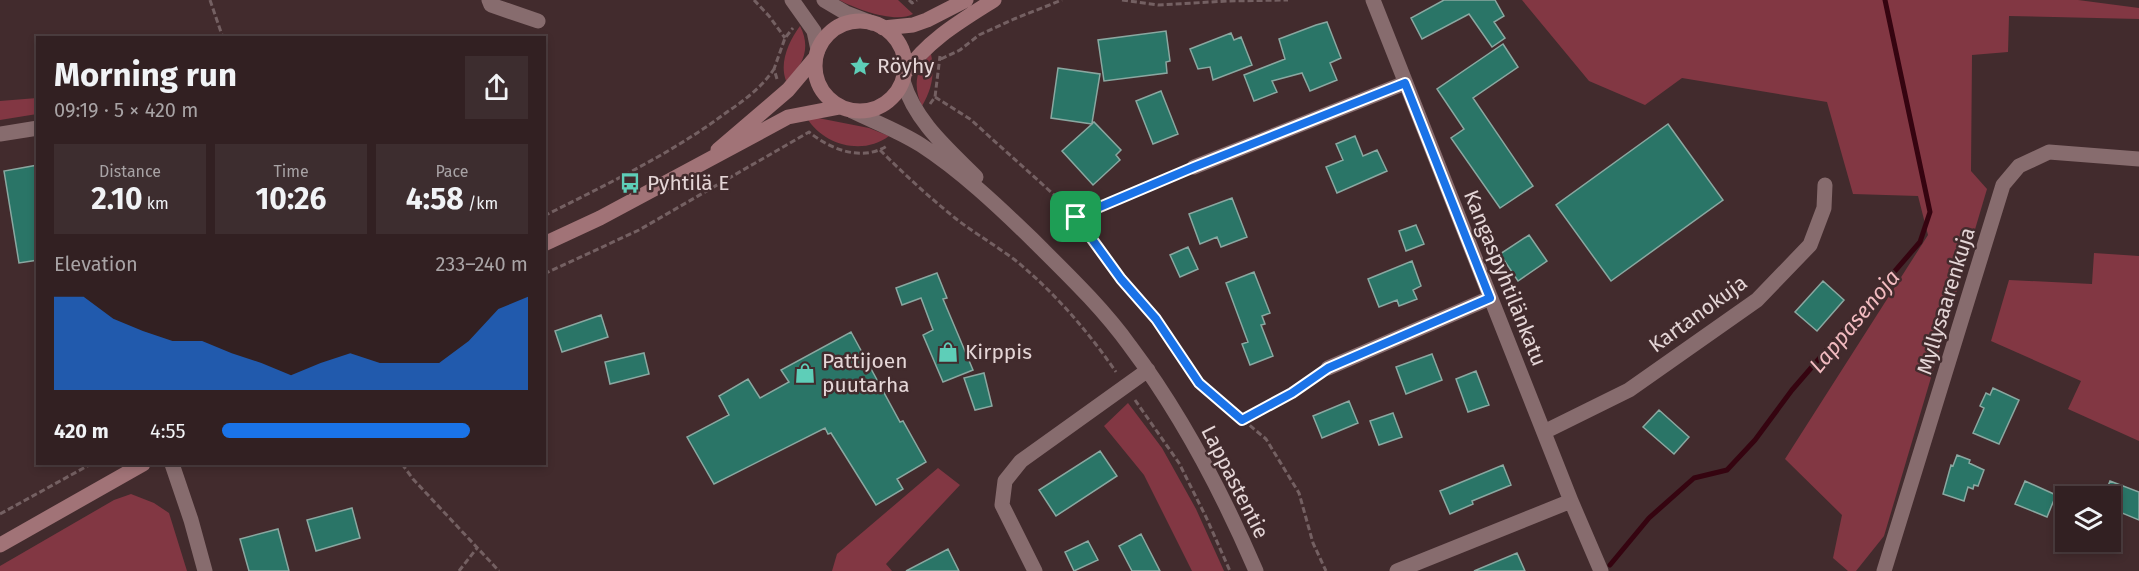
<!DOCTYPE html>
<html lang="en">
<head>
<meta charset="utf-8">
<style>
	:root { --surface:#322022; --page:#3d2d2f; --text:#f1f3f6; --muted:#a8a3a5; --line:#4d3e40; --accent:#1a73e8 }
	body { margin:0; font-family:"Fira Sans",sans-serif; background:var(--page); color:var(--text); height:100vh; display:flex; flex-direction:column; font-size:22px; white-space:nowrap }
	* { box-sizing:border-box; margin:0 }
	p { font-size:20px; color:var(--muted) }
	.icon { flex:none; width:33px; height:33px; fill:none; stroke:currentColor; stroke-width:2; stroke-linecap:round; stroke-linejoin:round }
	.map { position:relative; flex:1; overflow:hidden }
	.panel { position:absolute; left:36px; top:36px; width:510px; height:429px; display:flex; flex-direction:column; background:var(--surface); border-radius:0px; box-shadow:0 3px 9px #0003,0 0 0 2px var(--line) }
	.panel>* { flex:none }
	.controls { position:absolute; left:2055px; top:486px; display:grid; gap:12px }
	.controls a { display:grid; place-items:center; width:66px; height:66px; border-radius:0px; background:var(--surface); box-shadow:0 3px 9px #0003,0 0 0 2px var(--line); font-size:30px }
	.pin { position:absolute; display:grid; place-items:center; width:51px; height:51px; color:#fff; margin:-26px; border-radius:12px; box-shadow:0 3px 9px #0006 }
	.round { display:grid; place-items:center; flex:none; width:63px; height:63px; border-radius:0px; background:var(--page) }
	.headline { display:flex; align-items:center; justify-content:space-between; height:102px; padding:0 18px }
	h1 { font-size:33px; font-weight:700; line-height:45px }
	.metrics { display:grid; grid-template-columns:repeat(3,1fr); gap:9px; height:102px; padding:6px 18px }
	.metrics div { display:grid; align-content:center; border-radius:0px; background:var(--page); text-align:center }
	.metrics b { font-size:30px; font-weight:700 }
	.metrics small { font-size:16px; font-weight:400 }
	.metrics p { font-size:16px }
	.chart { height:168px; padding:12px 18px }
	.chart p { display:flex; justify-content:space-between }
	.chart svg { width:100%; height:108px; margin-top:6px; fill:var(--accent); opacity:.7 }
	ul { padding:0 18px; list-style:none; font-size:20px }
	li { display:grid; grid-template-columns:96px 72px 1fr; align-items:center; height:45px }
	li i { height:15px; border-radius:8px; background:var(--accent) }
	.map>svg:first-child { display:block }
</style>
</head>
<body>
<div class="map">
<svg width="2139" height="571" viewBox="0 0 2139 571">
	<rect width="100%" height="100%" fill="#422b2d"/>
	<path fill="#823743" d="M839,0H898L913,14C896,24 856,9 839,0Z
		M1522,0H2078L2139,8V19L2009,16L2008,52L1972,55L1971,171L1987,189L1884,536L1856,571H1848L1833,558L1842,515L1785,459L1928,235L1918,196L1853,194L1827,102L1682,78L1645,105L1589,81Z
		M800,26C811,47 804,65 786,81C779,62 789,41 800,26Z
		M931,54C935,74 932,89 922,106C913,87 915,69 931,54Z
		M37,98V114L0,120V101Z
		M813,117L869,128L889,136C863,156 823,145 807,118Z
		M2094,253L2139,256V441L2068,409L2081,381L1991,341L2009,280L2092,284Z
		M1128,403L1162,448L1196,509L1224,571H1192L1144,475L1104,426Z
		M938,468L960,485L886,564L892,571H832L837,554Z
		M131,494L154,503L169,513L187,571H0V566L114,500Z"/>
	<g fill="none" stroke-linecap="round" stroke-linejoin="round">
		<path stroke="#350410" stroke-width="5" d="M1610,565L1649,518L1694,478L1727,470L1755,440L1792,390L1920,242L1930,212L1885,0"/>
	</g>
	<path fill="#2a7567" stroke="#8aa8a1" stroke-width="1.5" d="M1444,0H1495L1504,16L1494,22L1505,38L1492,47L1469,14L1422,39L1411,18Z
		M1327,22L1341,58L1330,63L1337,80L1310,91L1302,73L1272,81L1277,92L1254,101L1244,75L1285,59L1279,39L1316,25Z
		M1166,31L1170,61L1166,62L1167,73L1104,81L1098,40Z
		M1231,33L1234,40L1241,37L1252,65L1213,80L1210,67L1198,69L1190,49Z
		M1503,44L1518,67L1473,98L1533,186L1500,208L1451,138L1464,129L1437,89Z
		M1058,68L1100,74L1092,123L1094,122L1121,150L1116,155L1120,160L1093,185L1062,151L1092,124L1051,118Z
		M1161,91L1178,134L1153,144L1136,101Z
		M1668,124L1723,200L1611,281L1556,205Z
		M1355,136L1363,156L1377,150L1387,171L1337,193L1326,167L1343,160L1336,144Z
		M38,165V260L19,263L4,171Z
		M1232,198L1247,237L1221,247L1217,237L1200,244L1189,214Z
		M1416,225L1424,244L1406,251L1399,231Z
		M1529,235L1547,261L1518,281L1500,254Z
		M1188,247L1198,269L1180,277L1170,255Z
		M1412,261L1421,286L1413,290L1417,299L1399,306L1397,300L1379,307L1368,279Z
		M1254,272L1270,313L1262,316L1265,324L1261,325L1273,356L1250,365L1242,344L1248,342L1226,283Z
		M937,273L947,298L943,299L973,370L943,382L923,335L933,330L921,298L902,305L896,288Z
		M1823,281L1844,300L1817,331L1795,312Z
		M601,315L608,337L562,352L555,331Z
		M851,332L900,422L903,421L926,462L897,479L903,489L876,505L831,433L828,434L825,428L714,484L687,437L729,415L719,396L748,379L760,398L789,382L781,370Z
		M644,353L649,374L610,384L605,362Z
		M1432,354L1442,380L1406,394L1396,367Z
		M1476,371L1489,405L1468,412L1456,379Z
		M984,373L992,406L975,410L964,378Z
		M1993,388L2019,400L1999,444L1973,433L1984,408L1980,406L1986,393L1990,395Z
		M1349,401L1358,423L1322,438L1313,416Z
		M1659,410L1689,437L1674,454L1643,427Z
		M1393,413L1402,437L1379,445L1370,421Z
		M1100,451L1117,476L1056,516L1039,490Z
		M1957,455L1970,460L1969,463L1984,470L1978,486L1974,485L1973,489L1968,487L1964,501L1943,494L1951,465L1953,466Z
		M1503,465L1511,485L1472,501L1473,504L1450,514L1440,491Z
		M2025,481L2056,495L2047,517L2015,504Z
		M2110,481L2139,492V520L2110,508V496H2104Z
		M352,508L360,538L316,551L307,520Z
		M278,529L289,571H249L240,539Z
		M1141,534L1160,571H1132L1119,546Z
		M1088,541L1098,560L1074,571L1065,552Z
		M948,549L959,571H906Z
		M1517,553L1525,571H1474Z"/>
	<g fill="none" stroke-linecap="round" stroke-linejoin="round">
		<path stroke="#746062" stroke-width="3" stroke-dasharray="6 3" stroke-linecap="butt" d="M210,0L223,38
			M754,0L769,16L785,38
			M909,0L912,3L917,0
			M1122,0L1158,5L1228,1L1288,0
			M941,59L960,50L979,35L1014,19L1062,0
			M777,79L774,69L785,38L793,28
			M935,97L970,119L1072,211L1121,279L1156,319L1199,383L1266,439L1299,493L1313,543L1326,571
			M930,104L935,97L940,56
			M880,150C904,174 929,197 955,218C974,233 995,245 1015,260C1053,291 1088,331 1116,372
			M544,216C607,184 671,154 727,112C745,100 762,87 774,69
			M1077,217L1181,173
			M544,274L639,230L809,132C830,149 861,162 887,146
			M1135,400L1179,463L1206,517L1230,571
			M1242,420L1292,393L1314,377
			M402,464L413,479L499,571
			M0,514L91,464
			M459,571L477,548"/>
		<path stroke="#876c6e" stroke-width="15" d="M489,0L491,5L538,21
			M792,0L814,31L818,50
			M824,0L846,13L872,23
			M1373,0L1571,501L1601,571
			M903,81C915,121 947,148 976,177
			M852,111C875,122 899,131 921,145C961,171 998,206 1032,239C1066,273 1102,307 1130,346C1182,415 1222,492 1256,571
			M0,134L38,128
			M1194,167L1405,83
			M1328,368L1490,298
			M1544,432L1629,390L1757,300L1810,245L1824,208L1825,185
			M172,464L191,520L205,571
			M1035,571L1002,505L1005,481L1021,461L1148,370
			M1397,571L1571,501
			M1884,571L2003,185L2019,166L2049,152L2139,159"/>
		<path stroke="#a17377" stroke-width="15" d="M815 66a45 45 0 1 1 90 0a45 45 0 1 1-90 0Z
			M883,28L913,25L927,20L966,0
			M904,74C928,40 959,22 994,0
			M718,150L788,90L815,58
			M544,244L600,218L788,117L840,107
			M0,545L143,464"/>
	</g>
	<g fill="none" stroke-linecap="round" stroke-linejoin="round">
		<g stroke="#fff" stroke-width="12">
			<path id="route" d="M1405,83L1490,298L1328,368L1292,393L1242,420L1199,383L1156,319L1121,279L1076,217L1194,167Z"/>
		</g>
		<use href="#route" stroke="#1a73e8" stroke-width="8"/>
	</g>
	<defs>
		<g id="sight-bare" transform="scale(1.62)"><path d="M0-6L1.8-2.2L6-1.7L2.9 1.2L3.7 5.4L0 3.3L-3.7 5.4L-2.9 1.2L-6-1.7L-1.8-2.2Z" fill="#5eceb8" stroke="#422b2d" stroke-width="2.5" paint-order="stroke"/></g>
		<g id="bus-bare" transform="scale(1.62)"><path d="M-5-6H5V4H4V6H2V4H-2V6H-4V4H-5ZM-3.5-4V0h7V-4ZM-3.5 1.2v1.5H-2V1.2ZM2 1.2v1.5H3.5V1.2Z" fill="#5eceb8" stroke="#422b2d" stroke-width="2.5" paint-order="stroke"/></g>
		<g id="shop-bare" transform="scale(1.62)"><path d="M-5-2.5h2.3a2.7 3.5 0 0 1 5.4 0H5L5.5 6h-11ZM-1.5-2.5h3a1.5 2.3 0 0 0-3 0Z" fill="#5eceb8" stroke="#422b2d" stroke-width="2.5" paint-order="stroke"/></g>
	</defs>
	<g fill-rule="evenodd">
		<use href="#sight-bare" x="860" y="66"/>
		<use href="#bus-bare" x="630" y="183"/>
		<use href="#shop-bare" x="948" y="352"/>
		<use href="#shop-bare" x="805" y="373"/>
	</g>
	<g text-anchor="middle" stroke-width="5" stroke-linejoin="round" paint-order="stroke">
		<g font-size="21" fill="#e5d6d7" stroke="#422b2d" text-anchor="start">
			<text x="877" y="73">Röyhy</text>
			<text x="647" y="190">Pyhtilä E</text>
			<text x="965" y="359">Kirppis</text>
			<text x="822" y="368">Pattijoen<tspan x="822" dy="24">puutarha</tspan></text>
		</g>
		<g font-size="21" fill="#e5d6d7" stroke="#422b2d">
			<text transform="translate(1505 278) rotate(68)" y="7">Kangaspyhtilänkatu</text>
			<text transform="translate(1946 301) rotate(-73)" y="7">Myllysaarenkuja</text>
			<text transform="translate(1698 314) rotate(-36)" y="7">Kartanokuja</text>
			<text transform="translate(1235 482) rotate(63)" y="7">Lappastentie</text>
		</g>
		<g font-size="22" font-style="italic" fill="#f2bbc0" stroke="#422b2d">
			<text transform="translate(1854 321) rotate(-50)" y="8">Lappasenoja</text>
		</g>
	</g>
</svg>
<div class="controls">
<a><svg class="icon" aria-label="layers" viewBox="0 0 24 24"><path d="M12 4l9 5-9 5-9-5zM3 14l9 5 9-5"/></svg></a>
</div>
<div class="pin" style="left:1076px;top:217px;background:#1e9e55"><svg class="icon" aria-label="arrive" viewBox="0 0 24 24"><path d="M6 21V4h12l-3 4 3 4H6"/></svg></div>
<section class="panel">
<div class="headline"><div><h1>Morning run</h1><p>09:19 · 5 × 420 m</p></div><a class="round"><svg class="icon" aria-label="share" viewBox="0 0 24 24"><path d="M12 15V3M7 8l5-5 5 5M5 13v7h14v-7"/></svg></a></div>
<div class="metrics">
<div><p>Distance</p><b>2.10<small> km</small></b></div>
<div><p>Time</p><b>10:26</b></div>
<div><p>Pace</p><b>4:58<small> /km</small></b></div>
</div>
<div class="chart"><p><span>Elevation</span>233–240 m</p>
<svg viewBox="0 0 160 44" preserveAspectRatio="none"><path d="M0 44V6L10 6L20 15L30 20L40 24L50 24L60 29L70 33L80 38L90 33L100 29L110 33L120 33L130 33L140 24L150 11L160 6V44z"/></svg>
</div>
<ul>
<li><b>420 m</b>4:55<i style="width:81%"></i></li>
</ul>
</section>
</div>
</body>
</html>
